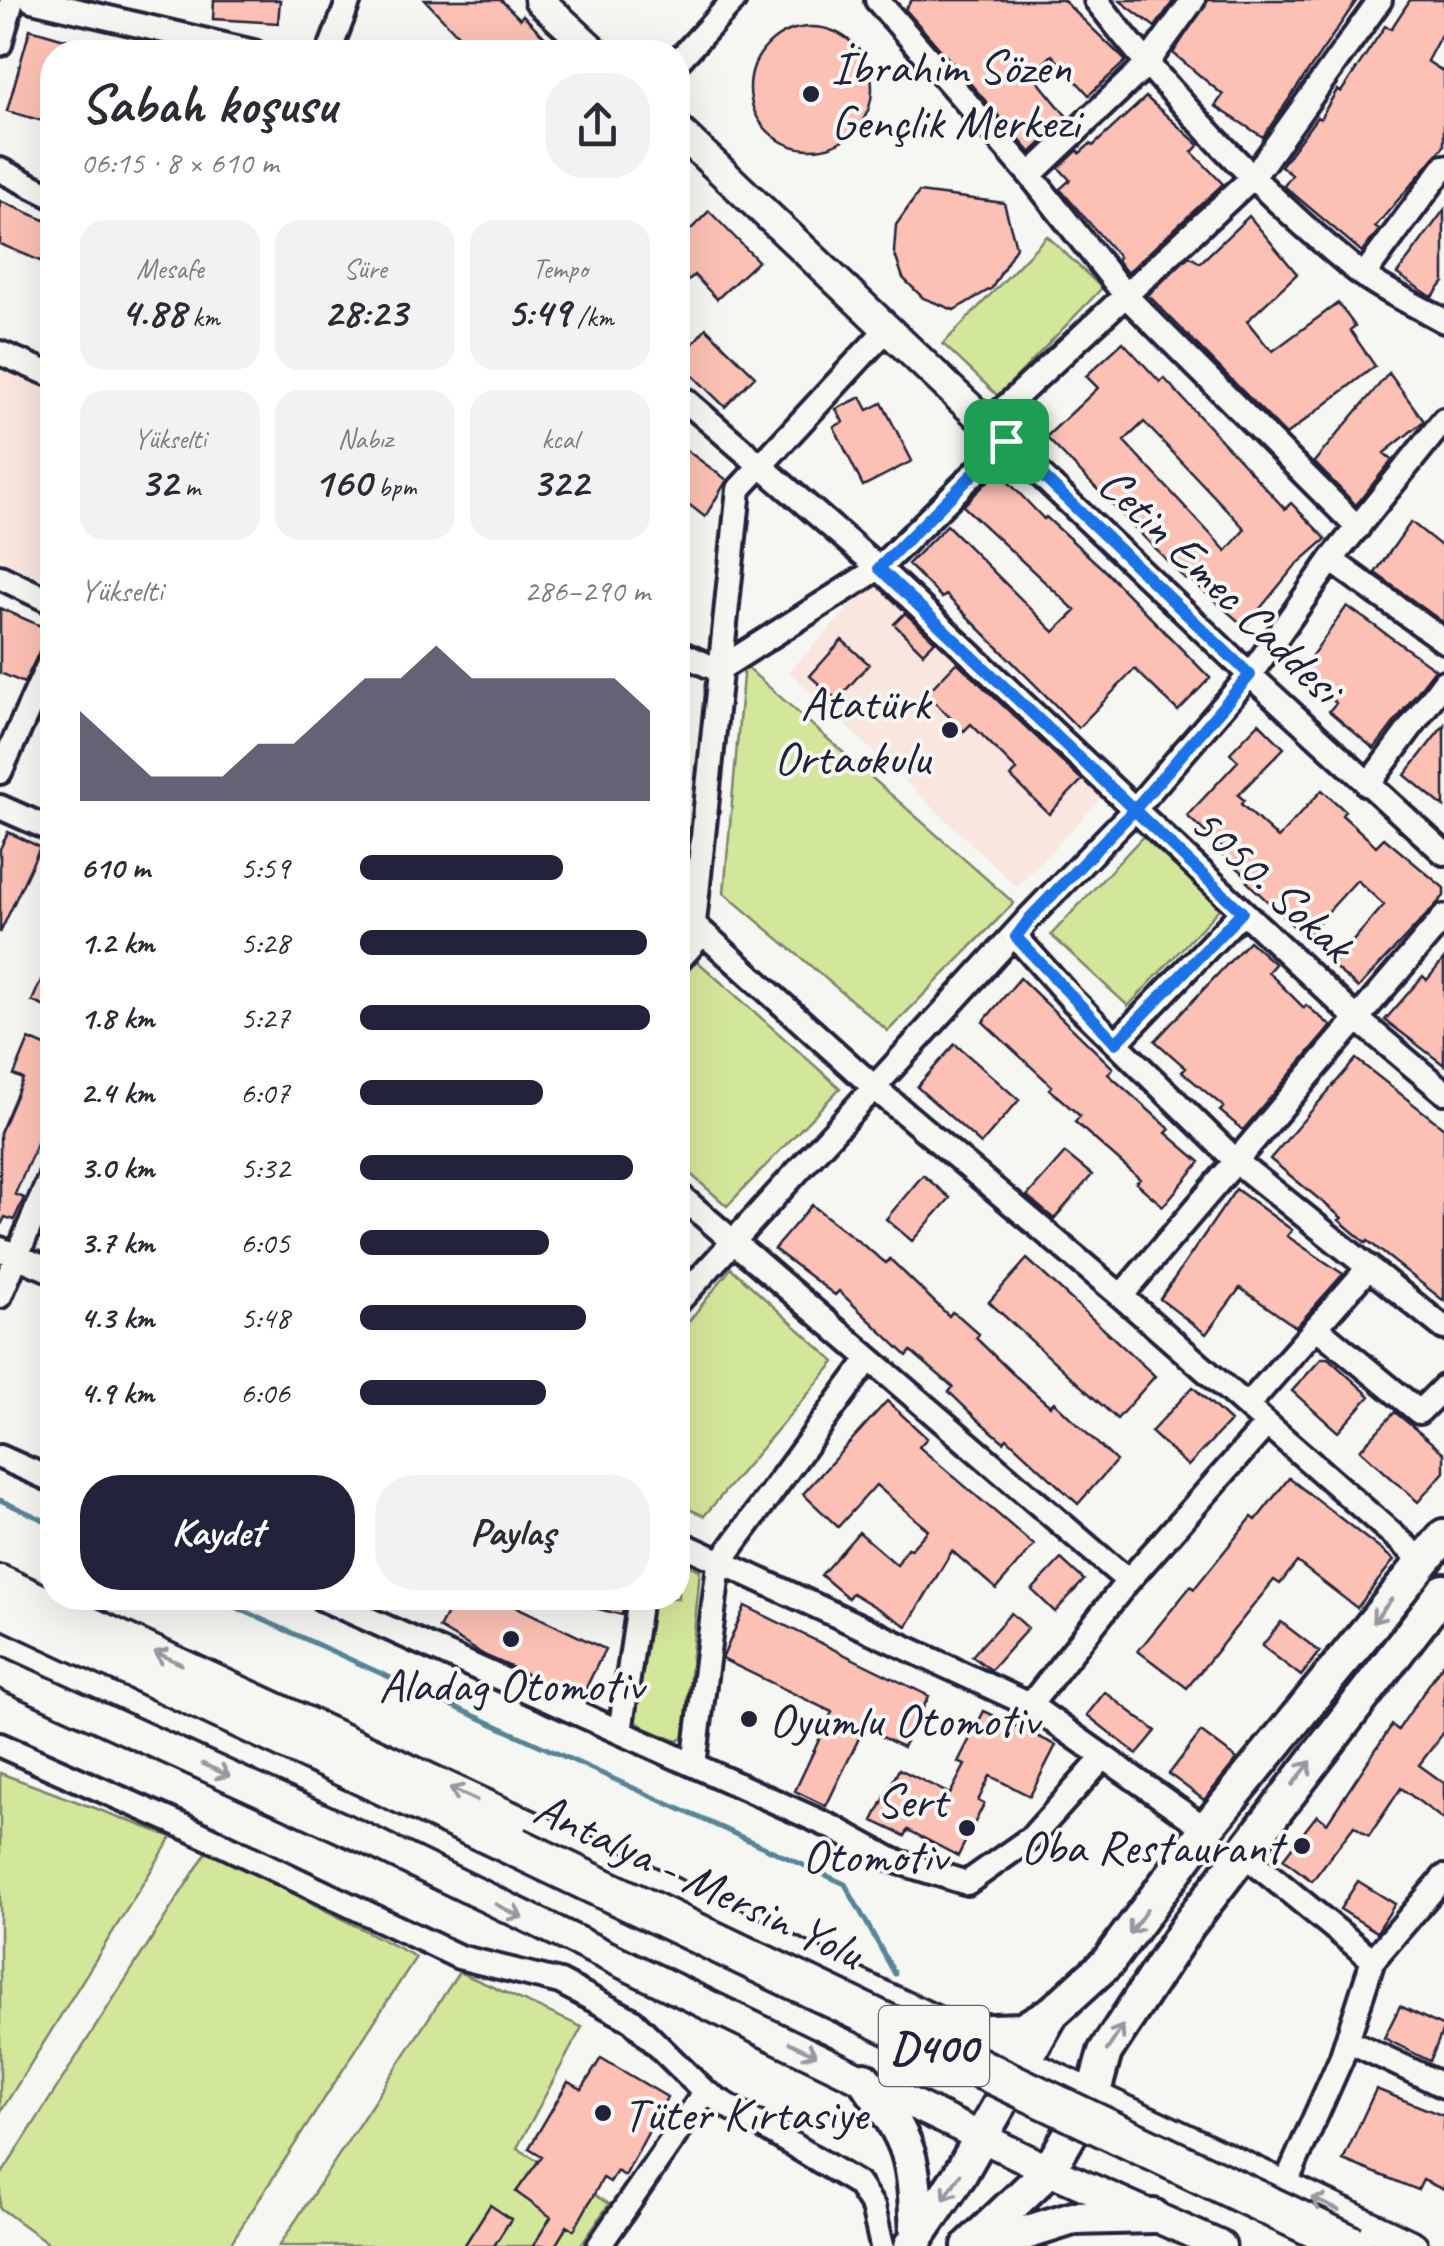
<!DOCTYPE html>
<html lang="tr">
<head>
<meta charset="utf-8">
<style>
	:root { --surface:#fff; --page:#f2f2f3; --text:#2b2b33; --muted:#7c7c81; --accent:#22223b }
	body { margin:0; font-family:Caveat,sans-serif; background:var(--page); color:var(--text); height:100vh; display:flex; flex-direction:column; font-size:38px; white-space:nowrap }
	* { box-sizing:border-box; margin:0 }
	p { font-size:32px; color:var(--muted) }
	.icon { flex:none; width:55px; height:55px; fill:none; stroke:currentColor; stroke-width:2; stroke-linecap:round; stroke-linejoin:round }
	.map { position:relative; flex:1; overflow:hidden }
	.details { position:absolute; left:40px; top:40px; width:650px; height:1570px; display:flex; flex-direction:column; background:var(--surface); border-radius:40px; box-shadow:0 10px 40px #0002 }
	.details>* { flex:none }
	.pin { position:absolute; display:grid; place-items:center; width:85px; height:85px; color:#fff; margin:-42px; border-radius:20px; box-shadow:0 5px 15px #0006 }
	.round { display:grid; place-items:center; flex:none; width:105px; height:105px; border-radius:40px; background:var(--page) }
	.head { display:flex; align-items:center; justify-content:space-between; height:170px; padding:0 40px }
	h1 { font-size:55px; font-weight:800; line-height:75px }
	.metrics { display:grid; grid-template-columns:repeat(3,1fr); gap:15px; height:170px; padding:10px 40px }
	.metrics div { display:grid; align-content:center; border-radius:25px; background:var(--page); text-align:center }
	.metrics b { font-size:42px; font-weight:800 }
	.metrics small { font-size:28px; font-weight:400 }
	.metrics p { font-size:28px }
	.chart { height:280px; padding:20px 40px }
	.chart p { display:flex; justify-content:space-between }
	.chart svg { width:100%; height:180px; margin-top:10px; fill:var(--accent); opacity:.7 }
	.primary-button { display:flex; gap:20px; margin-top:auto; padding:20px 40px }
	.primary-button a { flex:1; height:115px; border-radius:40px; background:var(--accent); color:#fff; font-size:40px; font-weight:800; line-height:115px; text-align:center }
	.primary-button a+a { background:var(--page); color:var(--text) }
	ul { padding:0 40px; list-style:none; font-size:32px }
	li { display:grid; grid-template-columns:160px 120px 1fr; align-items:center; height:75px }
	li i { height:25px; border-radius:12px; background:var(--accent) }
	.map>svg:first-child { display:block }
</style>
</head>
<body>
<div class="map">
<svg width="1444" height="2246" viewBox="0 0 1444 2246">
	<rect width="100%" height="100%" fill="#f6f6f2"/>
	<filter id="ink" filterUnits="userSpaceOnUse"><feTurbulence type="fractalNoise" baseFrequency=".01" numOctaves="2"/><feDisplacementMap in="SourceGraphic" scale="20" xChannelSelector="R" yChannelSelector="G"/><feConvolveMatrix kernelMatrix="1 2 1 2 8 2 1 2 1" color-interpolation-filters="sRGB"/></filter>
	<g filter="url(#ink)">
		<path fill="#f8e6df" d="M0,362L52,385V584L0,559Z
			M882,573L1111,788L1017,887L789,672Z"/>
		<path fill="#d3e79b" stroke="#7a846b" stroke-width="2.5" d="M1047,236L1102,288L998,396L943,344Z
			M744,665L1014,903L888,1031L724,893Z
			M1146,833L1219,909L1128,1006L1051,935Z
			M696,960L840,1088L727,1206L678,1163V981Z
			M731,1268L835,1362L704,1516L678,1504V1335Z
			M678,1561L700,1570L684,1738L677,1741L647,1729L631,1718L639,1598H678Z
			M0,1773L172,1837L0,2113Z
			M208,1850L416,1957L229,2246H52L0,2208V2177Z
			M459,1972L582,2027L517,2148L609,2204L580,2246H279Z"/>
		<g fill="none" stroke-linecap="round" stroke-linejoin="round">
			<path stroke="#558596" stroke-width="5" d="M0,1500L52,1524
				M215,1598L845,1884L895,1974
				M898,2178L900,2217"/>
		</g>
		<path fill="#fcc1b4" stroke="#22223b" stroke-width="2.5" fill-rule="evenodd" d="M214,0H280L278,23L213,19Z
			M425,0H501L520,19L523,15L559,52H474Z
			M912,0H1063L1126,61L1089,95L1052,55L1032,74L1068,118L1031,153L905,9Z
			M1119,0H1174L1155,27Z
			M1208,0H1357L1263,137L1215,106L1223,95L1173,53Z
			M1410,0H1444V29L1427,61L1444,72V146L1375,227L1379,230L1362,252L1284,186L1292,175L1281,166L1317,117L1320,119L1337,90L1341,92L1385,26L1391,29Z
			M750 88a61 61 0 1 1 122 0a61 61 0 1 1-122 0Z
			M30,29L96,48V52H52L50,123L7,111Z
			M1146,97L1199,145L1192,152L1223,184L1127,273L1117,260L1119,257L1060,189L1070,180L1059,168L1078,150L1080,153L1090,144L1093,146Z
			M919,192L1004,203L1016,247L992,288L954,310L923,298L903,278L894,252L896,225Z
			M0,201L52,223V266L0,244Z
			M1444,210V282L1432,297L1397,274Z
			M709,211L758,261L717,299L694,275L678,290V242Z
			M1249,216L1297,274L1247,321L1267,346L1273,351L1338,303L1355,326L1350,330L1375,366L1286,435L1148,295L1189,256L1200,263Z
			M706,328L755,376L725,407L678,361Z
			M1123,342L1160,382L1164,378L1285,509L1291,503L1326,539L1295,566L1245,627L1189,578L1186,580L1046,437L1098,388L1086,376ZM1144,422L1245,529L1226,551L1124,441Z
			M1389,373L1424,421L1384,453L1392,460L1356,505L1314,462Z
			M861,397L868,410L882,403L912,461L863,486L834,427L843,422L836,409Z
			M678,444L727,480L705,517L678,496Z
			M998,471L1044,519L1046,517L1103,569L1210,678L1178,711L1135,669L1078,728L946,595L942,598L908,564L947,525L1054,632L1076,611L963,506Z
			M1411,522L1444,548V623L1375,573Z
			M1347,606L1435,669L1374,749L1329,711L1336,703L1301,671Z
			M0,608L50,630L24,683L0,673Z
			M905,613L935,641L923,653L894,624Z
			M842,640L869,664L837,700L810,676Z
			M957,662L1082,780L1049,814L1011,777L1017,770L971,724L964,731L926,694Z
			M1259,723L1284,748L1238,795L1244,800L1241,804L1278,838L1322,790L1345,811L1342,815L1376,846L1384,838L1444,888V896L1358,988L1332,965L1384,905L1357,880L1305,937L1247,882L1250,879L1221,853L1224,849L1187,816L1238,761L1230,753Z
			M1444,725V807L1405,775Z
			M8,832L40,847L0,933V849Z
			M1249,941L1275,964L1268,972L1304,1008L1306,1005L1331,1026L1243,1130L1220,1111L1224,1107L1182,1072L1186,1068L1155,1041Z
			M52,955V1010L32,1001Z
			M1444,959V1065L1385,1020L1423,976L1427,980Z
			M1020,978L1113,1068L1108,1074L1170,1129L1166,1133L1200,1162L1163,1206L1136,1183L1140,1179L1075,1122L1080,1116L1049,1089L1052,1086L983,1022Z
			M29,1039L52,1049V1137L42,1132L15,1194L24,1198L14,1220L5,1217L0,1227V1133L23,1079L14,1075Z
			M955,1044L1019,1100L981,1144L917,1087Z
			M1356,1059L1444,1128V1301L1368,1241L1366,1243L1339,1220L1342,1218L1270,1159Z
			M1065,1153L1092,1175L1054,1219L1027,1196Z
			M923,1175L950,1198L912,1241L886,1219Z
			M1236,1189L1292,1230L1287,1236L1343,1274L1296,1327L1240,1288L1206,1334L1160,1299Z
			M812,1205L886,1263L890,1259L949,1316L952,1312L960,1317L979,1334L976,1338L1012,1373L1050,1406L1054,1402L1116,1461L1078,1504L1007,1438L1004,1442L977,1419L949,1392L953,1387L911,1351L907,1356L839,1291L835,1295L774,1249Z
			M1027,1259L1155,1376L1117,1419L989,1302Z
			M1322,1358H1328L1370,1396L1338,1432L1292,1391Z
			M1193,1387L1230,1421L1188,1466L1151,1432Z
			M887,1401L927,1438L919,1447L1034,1545L996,1589L952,1551L907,1626L852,1593L848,1598L821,1575L859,1532L897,1565L907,1548L911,1549L928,1530L876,1485L838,1527L803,1494Z
			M1395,1412L1444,1453V1472L1418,1502L1360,1450Z
			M1289,1478L1394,1560L1357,1608L1297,1562L1280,1584L1274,1580L1187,1688L1138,1651L1191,1586L1194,1589L1252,1517L1256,1520Z
			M1061,1559L1084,1580L1055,1612L1032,1590Z
			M455,1598H498L605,1649L581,1698L486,1656L439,1628Z
			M576,1598H625L622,1615L575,1603Z
			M745,1606L929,1696L903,1747L864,1728L826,1806L795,1791L832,1712L722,1659Z
			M1011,1613L1028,1628L991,1670L972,1656Z
			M1281,1622L1320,1652L1301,1676L1262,1646Z
			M1444,1662V1732L1419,1765L1444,1783V1820L1401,1788L1369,1836L1354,1826L1312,1881L1283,1859L1317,1815L1327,1823L1392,1725L1398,1730Z
			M1105,1692L1156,1731L1137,1754L1087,1715Z
			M984,1711L1056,1745L1030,1796L990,1776L978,1801L984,1804L958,1856L908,1830L905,1836L873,1821L899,1769L950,1794L965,1765L958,1762Z
			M1201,1732L1237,1759L1204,1800L1169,1774Z
			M1358,1881L1395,1904L1377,1932L1340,1909Z
			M1400,2006L1444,2027L1430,2061L1384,2038Z
			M601,2058L667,2097L625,2176L617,2171L610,2182L603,2178L574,2230L567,2226L555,2246H533L551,2217L516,2192L542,2156L529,2148L568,2082L582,2089Z
			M1376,2089L1444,2116V2190L1423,2180L1418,2190L1343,2160Z
			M490,2205L511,2219L494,2246H464Z"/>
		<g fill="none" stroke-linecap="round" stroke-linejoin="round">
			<g stroke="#22223b" stroke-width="30">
				<path id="minor" d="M32,0L254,52
					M877,0L1030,175L1126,296L1358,528
					M1096,0C1168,93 1260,192 1351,266C1378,288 1414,304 1444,321
					M1380,0L1254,176L987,424L1250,675L1444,853
					M0,44L12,0
					M329,52L349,0
					M678,61L734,0
					M0,170L52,196
					M1030,175L1146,65L1193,0
					M1364,275L1444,167
					M0,353L52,375
					M678,394L879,568L1355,1017L1444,1092
					M1331,560L1444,641
					M0,577L52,602
					M678,652L718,670L879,568L1007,441
					M0,772L52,657
					M1368,785L1444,682
					M0,807L52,830
					M678,910L876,1089L1121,1296L1423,1561
					M694,923L739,489L887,329
					M1016,937L1073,1001L1237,1162L1444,1328
					M678,961L702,934
					M1116,1043L1242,912
					M678,1194L1128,1581
					M0,1249L52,1271
					M0,1296L52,1173
					M1121,1296L1444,917
					M678,1302L1029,918L1134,810L1250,675L1331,560L1444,420
					M1316,1327L1419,1412L1444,1387
					M1247,1406L1369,1267
					M0,1457L52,1480
					M678,1542L1030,1705L1206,1829
					M321,1598L834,1828L892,1860L967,1883L1032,1837L1103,1758
					M1030,1705L1128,1581L1267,1424
					M620,1732L640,1598
					M0,1745L192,1830L459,1957L560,1982L632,2020L705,2092L858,2184L873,2207L882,2246
					M694,1765L719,1564L869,1359
					M1241,1852L1373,1960
					M1347,2040L1444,2086
					M1285,2185L1341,2059L1373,1960L1444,1877
					M599,2246L705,2092"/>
			</g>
			<g stroke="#22223b" stroke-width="35">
				<path id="tertiary" d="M539,0L595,52
					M678,130L987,424
					M0,1580L612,1863L862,1986L1413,2246
					M0,1672L366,1839L1049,2170L1221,2246"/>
			</g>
			<g stroke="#22223b" stroke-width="40">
				<path id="secondary" d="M963,2032L1022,2030L1053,2012L1108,1962L1206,1829L1444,1536
					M864,2079C913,2146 914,2155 917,2238
					M911,2246L959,2176L1050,2016
					M969,2246L1049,2170L1093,2095L1105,2052L1189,1924L1444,1591
					M984,2246L1073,2218L1153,2216"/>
			</g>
			<g stroke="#22223b" stroke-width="45">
				<path id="trunk" d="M0,1606L516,1847"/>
			</g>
			<use href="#minor" stroke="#f6f6f2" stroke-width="22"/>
			<use href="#tertiary" stroke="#f6f6f2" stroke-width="28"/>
			<use href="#secondary" stroke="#f6f6f2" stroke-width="32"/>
			<use href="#trunk" stroke="#f6f6f2" stroke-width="38"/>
			<g stroke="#22223b" stroke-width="45" stroke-linecap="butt">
				<path id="trunk-bridge" d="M516,1847L1353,2246"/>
			</g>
			<use href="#trunk-bridge" stroke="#f6f6f2" stroke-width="38"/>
		</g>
		<defs><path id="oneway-shaft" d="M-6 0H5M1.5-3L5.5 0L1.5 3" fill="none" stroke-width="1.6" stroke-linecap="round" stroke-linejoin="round" transform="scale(2.5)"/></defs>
		<g stroke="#9797a0">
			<use href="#oneway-shaft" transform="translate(1382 1611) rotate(129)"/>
			<use href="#oneway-shaft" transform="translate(168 1658) rotate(-155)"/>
			<use href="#oneway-shaft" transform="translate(216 1770) rotate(25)"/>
			<use href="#oneway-shaft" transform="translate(1302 1773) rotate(-52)"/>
			<use href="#oneway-shaft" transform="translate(463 1794) rotate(-155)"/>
			<use href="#oneway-shaft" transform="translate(509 1911) rotate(27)"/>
			<use href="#oneway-shaft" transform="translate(1138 1922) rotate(126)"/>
			<use href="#oneway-shaft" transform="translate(1115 2038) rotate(-57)"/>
			<use href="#oneway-shaft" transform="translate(803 2049) rotate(26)"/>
			<use href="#oneway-shaft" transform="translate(952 2187) rotate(123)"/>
			<use href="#oneway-shaft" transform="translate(1325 2204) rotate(-155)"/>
		</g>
	</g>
	<g fill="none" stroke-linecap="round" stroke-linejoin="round" filter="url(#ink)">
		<g stroke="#fff" stroke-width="20">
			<path id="route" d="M1006,441L1250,675L1134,810L1030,918L1016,937L1116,1043L1242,912L879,568L1006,441"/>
		</g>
		<use href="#route" stroke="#1a73e8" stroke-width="12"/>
	</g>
	<g fill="#22223b" stroke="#f6f6f2" stroke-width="4">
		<circle cx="811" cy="94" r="10"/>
		<circle cx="950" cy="730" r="10"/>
		<circle cx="511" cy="1639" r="10"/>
		<circle cx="749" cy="1719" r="10"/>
		<circle cx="967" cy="1828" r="10"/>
		<circle cx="1302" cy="1846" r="10"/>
		<circle cx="603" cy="2113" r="10"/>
	</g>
	<g text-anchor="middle" stroke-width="8" stroke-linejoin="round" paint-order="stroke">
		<rect fill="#f6f6f2" stroke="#626272" stroke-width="2.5" x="879" y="2006" width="110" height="80" rx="8"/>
		<g font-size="45" font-weight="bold" fill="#22223b">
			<text x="934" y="2062">D400</text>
		</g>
		<g font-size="48" fill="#22223b" stroke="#f6f6f2" text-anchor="start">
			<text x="831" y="83">İbrahim Sözen<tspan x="831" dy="55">Gençlik Merkezi</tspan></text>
			<text x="930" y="719" text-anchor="end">Atatürk<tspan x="930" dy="55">Ortaokulu</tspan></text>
			<text x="511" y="1701" text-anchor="middle">Aladag Otomotiv</text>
			<text x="769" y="1736">Oyumlu Otomotiv</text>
			<text x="947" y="1817" text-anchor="end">Sert<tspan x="947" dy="55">Otomotiv</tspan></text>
			<text x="1282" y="1863" text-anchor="end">Oba Restaurant</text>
			<text x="623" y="2130">Tüter Kırtasiye</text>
		</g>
		<g font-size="48" fill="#22223b" stroke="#f6f6f2">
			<text transform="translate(1221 584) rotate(44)" y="17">Cetin Emec Caddesi</text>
			<text transform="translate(1273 883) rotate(43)" y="17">5050. Sokak</text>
			<text transform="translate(699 1879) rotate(25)" y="17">Antalya - Mersin Yolu</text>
		</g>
	</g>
</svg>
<div class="pin" style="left:1006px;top:441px;background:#1e9e55"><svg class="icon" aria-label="arrive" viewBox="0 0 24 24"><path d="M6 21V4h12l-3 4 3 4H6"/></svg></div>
<section class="details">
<div class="head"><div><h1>Sabah koşusu</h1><p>06:15 · 8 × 610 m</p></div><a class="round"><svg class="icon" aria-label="share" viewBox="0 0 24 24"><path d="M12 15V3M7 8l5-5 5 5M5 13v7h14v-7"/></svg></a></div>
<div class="metrics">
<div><p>Mesafe</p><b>4.88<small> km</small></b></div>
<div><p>Süre</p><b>28:23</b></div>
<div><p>Tempo</p><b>5:49<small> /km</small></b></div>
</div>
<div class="metrics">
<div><p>Yükselti</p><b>32<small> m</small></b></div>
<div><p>Nabız</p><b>160<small> bpm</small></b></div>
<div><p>kcal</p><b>322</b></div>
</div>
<div class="chart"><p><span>Yükselti</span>286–290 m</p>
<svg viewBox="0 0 160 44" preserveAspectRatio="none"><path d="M0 44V22L10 30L20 38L30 38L40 38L50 30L60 30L70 22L80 14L90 14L100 6L110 14L120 14L130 14L140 14L150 14L160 22V44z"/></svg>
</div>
<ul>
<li><b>610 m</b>5:59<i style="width:70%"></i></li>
<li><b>1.2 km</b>5:28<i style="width:99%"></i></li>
<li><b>1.8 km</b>5:27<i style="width:100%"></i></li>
<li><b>2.4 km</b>6:07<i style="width:63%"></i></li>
<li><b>3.0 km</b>5:32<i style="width:94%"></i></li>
<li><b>3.7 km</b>6:05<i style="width:65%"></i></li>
<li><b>4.3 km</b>5:48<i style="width:78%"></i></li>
<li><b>4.9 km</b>6:06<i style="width:64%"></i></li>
</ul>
<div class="primary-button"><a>Kaydet</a><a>Paylaş</a></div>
</section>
</div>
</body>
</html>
